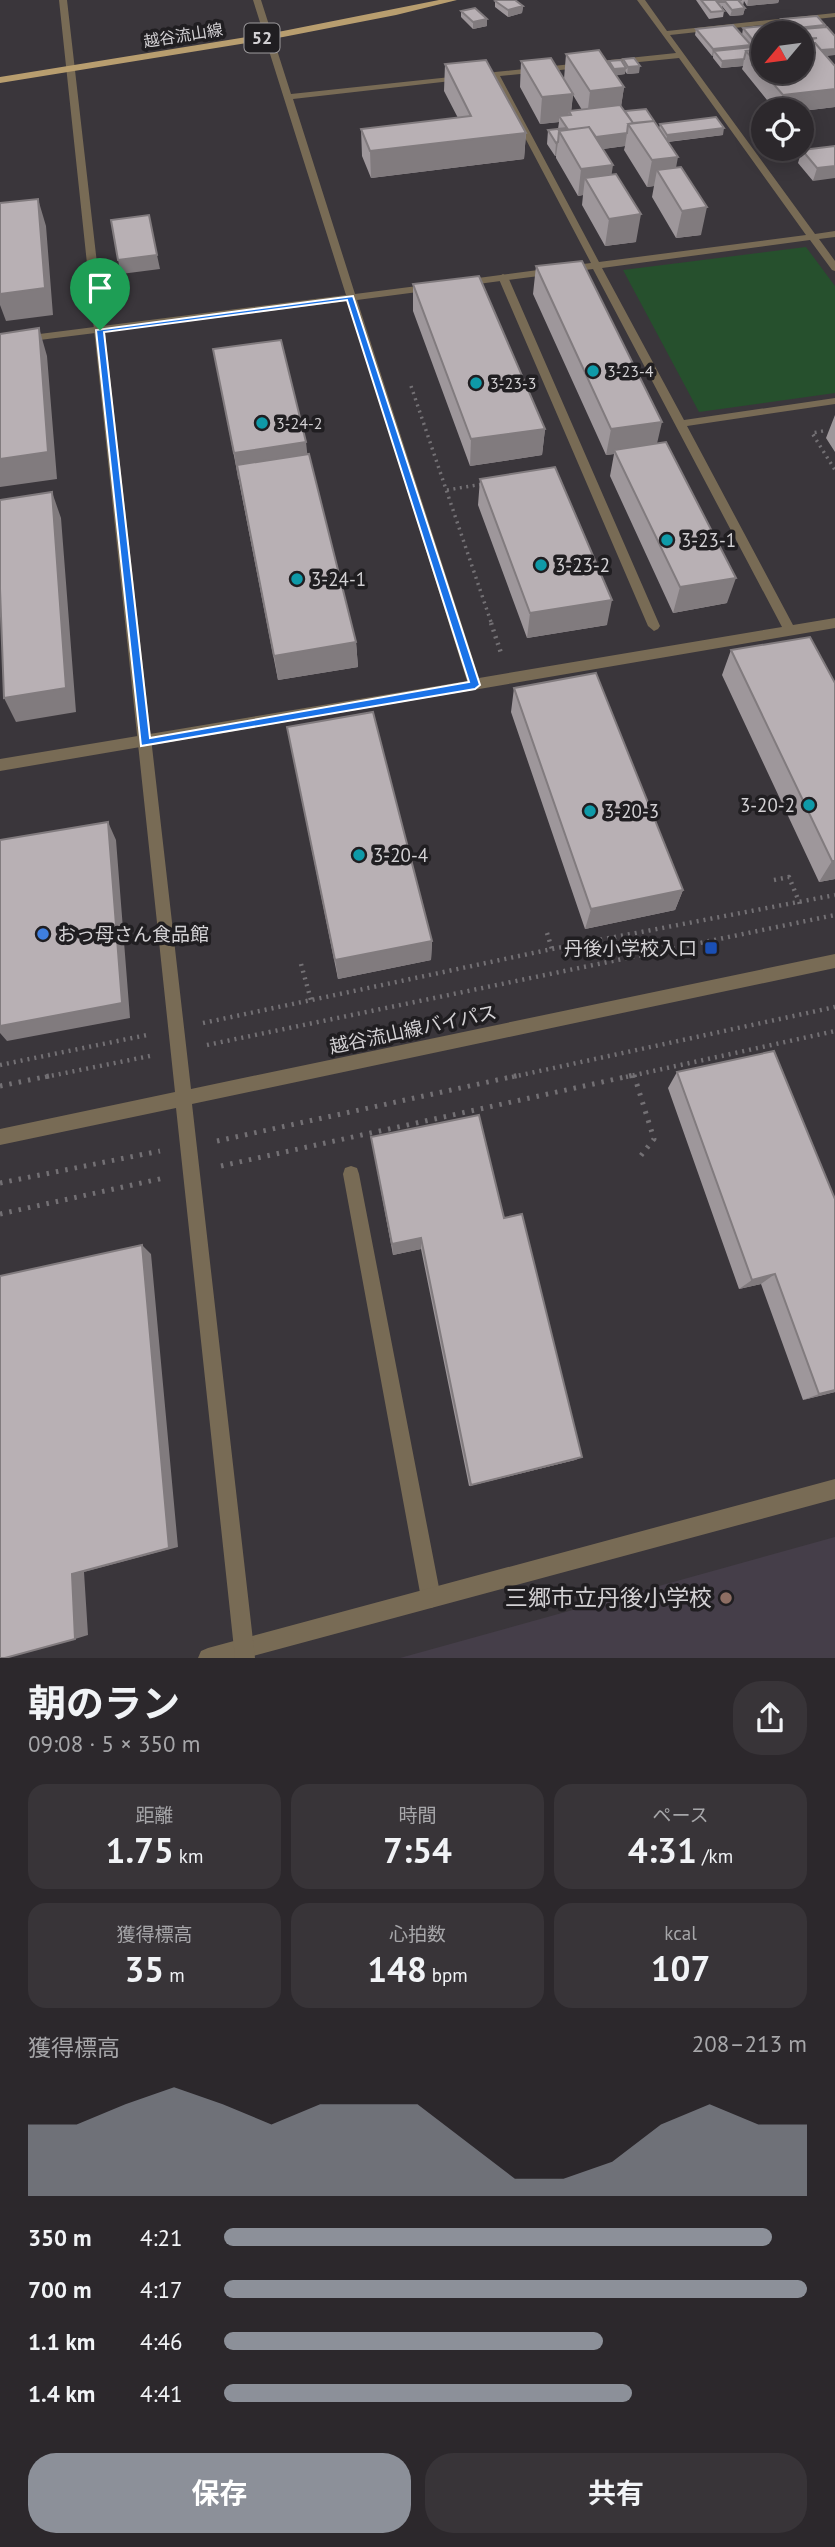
<!DOCTYPE html>
<html lang="ja">
<head>
<meta charset="utf-8">
<style>
	:root { --surface:#2c282c; --page:#383438; --text:#f1f3f6; --muted:#a6a6a9; --line:#484448; --accent:#8c9099 }
	body { margin:0; font-family:"PT Sans","Noto Sans JP",sans-serif; background:var(--page); color:var(--text); height:100vh; display:flex; flex-direction:column; font-size:26px; white-space:nowrap }
	* { box-sizing:border-box; margin:0 }
	p { font-size:23px; color:var(--muted) }
	.icon { flex:none; width:38px; height:38px; fill:none; stroke:currentColor; stroke-width:2; stroke-linecap:round; stroke-linejoin:round }
	.map { position:relative; height:1658px; overflow:hidden }
	.drawer { display:flex; flex-direction:column; background:var(--surface); flex:1 }
	.drawer>* { flex:none }
	.needle { width:46px; rotate:241deg }
	.tools { position:absolute; left:751px; top:21px; display:grid; gap:14px }
	.tools a { display:grid; place-items:center; width:63px; height:63px; border-radius:50%; background:var(--surface); box-shadow:0 4px 18px #0003,0 0 0 2px var(--line); font-size:35px }
	.pin { position:absolute; display:grid; place-items:center; width:60px; height:60px; color:#fff; margin:-72px -30px; border-radius:50% 50% 50% 0; rotate:-45deg; box-shadow:0 0 7px #0007 }
	.pin .icon { rotate:45deg }
	.round { display:grid; place-items:center; flex:none; width:74px; height:74px; border-radius:28px; background:var(--page) }
	.overview { display:flex; align-items:center; justify-content:space-between; height:119px; padding:0 28px }
	h1 { font-size:38px; font-weight:700; line-height:52px }
	.stats { display:grid; grid-template-columns:repeat(3,1fr); gap:10px; height:119px; padding:7px 28px }
	.stats div { display:grid; align-content:center; border-radius:18px; background:var(--page); text-align:center }
	.stats b { font-size:35px; font-weight:700 }
	.stats small { font-size:19px; font-weight:400 }
	.stats p { font-size:19px }
	.chart { height:196px; padding:14px 28px }
	.chart p { display:flex; justify-content:space-between }
	.chart svg { width:100%; height:126px; margin-top:7px; fill:var(--accent); opacity:.7 }
	.button { display:flex; gap:14px; margin-top:auto; padding:14px 28px }
	.button a { flex:1; height:80px; border-radius:28px; background:var(--accent); color:#fff; font-size:28px; font-weight:700; line-height:80px; text-align:center }
	.button a+a { background:var(--page); color:var(--text) }
	ul { padding:0 28px; list-style:none; font-size:23px }
	li { display:grid; grid-template-columns:112px 84px 1fr; align-items:center; height:52px }
	li i { height:18px; border-radius:9px; background:var(--accent) }
	.map>svg:first-child { display:block }
</style>
</head>
<body>
<div class="map">
<svg width="835" height="1658" viewBox="0 0 835 1658">
	<rect width="100%" height="100%" fill="#3a363b"/>
	<path fill="#453e49" d="M835,1537V1658H400Z"/>
	<path fill="#26502d" d="M806,247L835,286V393L699,412L623,270Z"/>
	<g fill="none" stroke-linecap="round" stroke-linejoin="round">
		<path stroke="#737074" stroke-width="3.5" stroke-dasharray="2 4.5" stroke-linecap="butt" d="M411,386L492,625
			M823,431L812,433L835,470
			M447,490L483,484"/>
		<path stroke="#737074" stroke-width="4.5" stroke-dasharray="2 5" stroke-linecap="butt" d="M491,623L501,653
			M774,880L789,877L800,904
			M547,933L552,949
			M301,964L311,1000
			M203,1023L552,949L835,895
			M207,1045L835,915
			M0,1065L147,1035
			M45,1077L150,1056
			M512,1077L835,1007
			M626,1077L835,1031"/>
		<path stroke="#737074" stroke-width="5" stroke-dasharray="2.5 7" stroke-linecap="butt" d="M634,1075L654,1139L639,1158
			M0,1086L54,1075
			M217,1141L520,1075
			M221,1166L634,1075
			M0,1183L160,1151
			M0,1214L164,1178"/>
		<path fill="#786b55" fill-rule="evenodd" d="M503,274L508,277L660,626L658,629L654,631L648,626L498,277Z
			M351,1166L357,1168L359,1174L441,1598L438,1605L431,1608L424,1605L421,1598L343,1174L345,1168Z"/>
		<path fill="#786b55" fill-rule="evenodd" d="M253,0H261L291,94L460,76L464,78L460,80L293,99L355,294L433,284L438,287L433,290L357,300L479,678L782,627L593,269L463,286L458,283L463,280L591,263L493,77L484,75L495,72L676,53L637,0H645L667,31L835,13V17L670,35L815,234L835,231V237L819,239L835,261V271L832,270L810,240L602,268L684,420L835,398V404L687,426L793,625L835,618V628L0,771V759L467,681L348,301L0,345V339L346,295ZM679,58L806,235L599,262L500,76Z
			M835,1479V1499L246,1658H198L201,1651L208,1648Z"/>
		<path fill="#786b55" fill-rule="evenodd" d="M59,0H67L191,1089L835,954V968L192,1104L255,1658H235L176,1108L0,1145V1129L175,1092Z"/>
		<path fill="#b89e6f" fill-rule="evenodd" d="M439,0H457L396,15L283,37L0,83V77L283,31Z"/>
	</g>
	<path fill="#9e979b" fill-rule="evenodd" d="M696,0H779L778,3L747,6L744,1L743,6L745,8L743,15L730,16L722,6V7L724,11L723,17L709,19Z
		M495,1L523,6L522,13L508,17L495,7Z
		M461,11L487,19V26L473,29L461,17Z
		M781,19L825,25L827,56L835,66V107L802,111L775,110L742,69L743,66L721,68L713,58V56H712L695,35L696,29L742,35L743,28L763,33L802,72V33H785L779,26Z
		M566,54L608,64L609,61L623,63V59L639,73L627,74L625,71V74L616,75L624,87L621,106L625,111L659,128L660,124L723,135L668,142L676,168L701,235L676,238L652,197L654,186L647,187L624,150L625,146L603,149L611,175L636,242L605,246L582,205L583,195L578,196L556,158V156H555L547,144L548,130L558,129L559,122L540,124L520,87L521,61L564,79ZM573,95L582,110L571,111Z
		M445,64L526,133L524,159L371,178L362,156L361,129L458,118L444,91Z
		M835,146L813,181L798,163L802,150Z
		M536,266L657,443L727,603L673,613L610,476L614,454L606,455L533,294Z
		M413,284L545,429L542,455L470,466L413,311Z
		M213,349L307,454L356,642L358,667L278,680Z
		M835,415V452L826,438Z
		M480,479L607,625L527,638L478,505Z
		M810,637L835,879L819,882L722,675L731,650Z
		M514,688L683,890L675,910L585,929L511,712Z
		M287,727L432,941L431,960L338,979Z
		M677,1072L835,1392L803,1400L761,1284L739,1289L668,1088Z
		M371,1137L504,1218L582,1457L575,1460L469,1486L421,1249L393,1255Z"/>
	<path fill="#817b7e" d="M748,0H779L778,3L747,6Z
		M523,6L522,13L508,17V10Z
		M745,8L743,15L730,16L732,10Z
		M487,19V26L473,29V22Z
		M751,45L749,52L746,51H714L713,56H712L713,49Z
		M835,49V55L807,59L808,52Z
		M744,59L743,66L721,68L722,61Z
		M640,66L639,73L627,74L628,67Z
		M626,68L625,74L613,76L614,69Z
		M624,87L620,114L587,118L590,91Z
		M835,89V107L802,111L779,110L783,95Z
		M573,94L571,114L569,111L568,121L559,116V122L540,124L542,97Z
		M724,128L723,135L666,142L667,135Z
		M526,133L524,159L371,178L370,151Z
		M627,133L625,146L572,153L565,141Z
		M558,142L556,156H555L556,143Z
		M678,157L673,184L657,170L654,186L647,187L652,160Z
		M613,165L609,192L585,178L583,195L578,196L581,169Z
		M835,166V178L813,181L817,168Z
		M38,199L46,226L53,315L6,321L0,305V294Z
		M707,207L701,235L676,238L682,211Z
		M641,214L636,242L605,246L609,219Z
		M157,255L160,269L121,274L118,260Z
		M39,328L47,356L57,479L0,487V459Z
		M662,422L656,448L614,450V454L606,455L611,429Z
		M545,429L542,455L470,466L471,439Z
		M306,442L309,469L238,479L234,453Z
		M52,492L61,518L76,712L16,722L4,698Z
		M736,578L727,603L673,613L680,587Z
		M612,600L607,625L527,638L530,613Z
		M356,642L358,667L278,680L274,656Z
		M108,822L116,840L130,1018L7,1041L0,1033V1026Z
		M832,861H835V879L819,882Z
		M683,890L675,910L585,929L591,909Z
		M432,941L431,960L338,979L335,960Z
		M421,1238V1249L393,1255L392,1244Z
		M142,1245L151,1254L178,1547L84,1572L88,1635L75,1639L72,1574Z
		M775,1274L761,1284L739,1289L752,1280Z
		M835,1390V1392L803,1400L819,1394Z
		M582,1457L575,1460L469,1486L471,1485Z"/>
	<path fill="#b8b0b4" stroke="#817b7e" stroke-width="2" d="M497,0H515L523,6L508,10L495,1Z
		M701,0H721L723,2H717L724,11L711,12Z
		M724,0H742H738L745,8L732,10Z
		M475,8L487,19L473,22L461,11Z
		M817,16L825,25L788,29L781,19Z
		M733,25L751,45L713,49L696,29Z
		M765,26L769,30H775L778,33H763V49H760L743,28Z
		M827,27L835,36V49L821,50L815,43L802,45V41L817,38L802,39V33H792L790,30Z
		M815,43L835,66V89L783,95L763,72H802V45Z
		M753,47L755,50L746,51L744,59L722,61L714,51Z
		M763,49V71L746,51Z
		M599,50L624,87L590,91L566,54Z
		M551,58L573,94L542,97L521,61Z
		M634,58L640,66L628,67L623,59Z
		M486,60L526,133L370,151L361,129L471,116L445,64Z
		M621,60L626,68L614,69L609,61Z
		M620,105L633,123L628,124L627,133L596,137L589,127L559,131L558,142L556,143L548,130L567,128L559,116L571,115L569,111Z
		M646,109L654,121L633,123L625,111Z
		M716,117L724,128L667,135L660,124Z
		M654,121L678,157L652,160L628,124Z
		M589,127L613,165L581,169L559,131Z
		M835,146V166L817,168L802,150Z
		M681,167L707,207L682,211L657,170Z
		M616,174L641,214L609,219L585,178Z
		M38,199L45,288L0,294V203Z
		M149,215L157,255L118,260L111,220Z
		M582,261L662,422L611,429L536,266Z
		M479,276L545,429L471,439L413,284Z
		M39,328L48,452L0,459V334Z
		M281,340L306,442L234,453L213,349Z
		M666,442L736,578L680,587L614,450Z
		M309,454L356,642L274,656L237,465Z
		M555,467L612,600L530,613L480,479Z
		M52,492L66,688L4,698L0,589V500Z
		M810,637L835,683V861H832L731,650Z
		M596,673L683,890L591,909L514,688Z
		M373,712L432,941L335,960L287,727Z
		M108,822L122,1003L0,1026V840Z
		M774,1051L835,1199V1390L819,1394L775,1274L752,1280L677,1072Z
		M479,1115L504,1218L522,1214L582,1457L471,1485L421,1238L392,1244L371,1137Z
		M142,1245L169,1548L72,1574L75,1639L5,1658H0V1276Z"/>
	<path fill="#1a73e8" stroke="#fff" stroke-width="2" fill-rule="evenodd" d="M353,296L480,685L475,689L141,746L96,330ZM347,300L469,682L150,738L104,332Z"/>
	<g fill="#0f9aa8" stroke="#201e21" stroke-width="2.5">
		<circle cx="593" cy="371" r="7"/>
		<circle cx="476" cy="383" r="7"/>
		<circle cx="262" cy="423" r="7"/>
		<circle cx="667" cy="540" r="7"/>
		<circle cx="541" cy="565" r="7"/>
		<circle cx="297" cy="579" r="7"/>
		<circle cx="809" cy="805" r="7"/>
		<circle cx="590" cy="811" r="7"/>
		<circle cx="359" cy="855" r="7"/>
	</g>
	<circle fill="#3f7fe0" stroke="#201e21" stroke-width="2.5" cx="43" cy="934" r="7"/>
	<rect fill="#1a4fb4" stroke="#201e21" stroke-width="2.5" x="704" y="941" width="14" height="14" rx="3.5"/>
	<circle fill="#8d6e63" stroke="#201e21" stroke-width="2.5" cx="726" cy="1598" r="7"/>
	<g text-anchor="middle" stroke-width="7" stroke-linejoin="round" paint-order="stroke">
		<g font-size="16" fill="#d3d1d4" stroke="#201e21">
			<text transform="translate(183 35) rotate(-9)" y="6">越谷流山線</text>
		</g>
		<g font-size="16" fill="#d3d1d4" stroke="#201e21" text-anchor="start">
			<text x="607" y="377">3-23-4</text>
			<text x="490" y="389">3-23-3</text>
			<text x="276" y="429">3-24-2</text>
		</g>
		<rect fill="#201e21" stroke="#9d9b9e" stroke-width="2" x="244.5" y="23.5" width="35" height="29" rx="5"/>
		<g font-size="18" font-weight="bold" fill="#d3d1d4">
			<text x="262" y="44">52</text>
		</g>
		<g font-size="19" fill="#d3d1d4" stroke="#201e21" text-anchor="start">
			<text x="681" y="547">3-23-1</text>
			<text x="555" y="572">3-23-2</text>
			<text x="311" y="586">3-24-1</text>
			<text x="795" y="812" text-anchor="end">3-20-2</text>
			<text x="604" y="818">3-20-3</text>
			<text x="373" y="862">3-20-4</text>
			<text x="57" y="941">おっ母さん食品館</text>
			<text x="697" y="955" text-anchor="end">丹後小学校入口</text>
		</g>
		<g font-size="19" fill="#d3d1d4" stroke="#201e21">
			<text transform="translate(413 1029) rotate(-12)" y="7">越谷流山線バイパス</text>
		</g>
		<g font-size="23" fill="#d3d1d4" stroke="#201e21" text-anchor="end">
			<text x="712" y="1606">三郷市立丹後小学校</text>
		</g>
	</g>
</svg>
<div class="tools">
<a><svg class="needle" viewBox="-14 -14 28 28"><path d="M0-13l5 13h-10z" fill="#e53935"/><path d="M0 13l5-13h-10z" fill="#a6a6a9"/></svg></a>
<a><svg class="icon" aria-label="locate" viewBox="0 0 24 24"><circle cx="12" cy="12" r="6"/><path d="M12 2v4M12 18v4M2 12h4M18 12h4"/></svg></a>
</div>
<div class="pin" style="left:100px;top:330px;background:#1e9e55"><svg class="icon" aria-label="arrive" viewBox="0 0 24 24"><path d="M6 21V4h12l-3 4 3 4H6"/></svg></div>
</div>
<section class="drawer">
<div class="overview"><div><h1>朝のラン</h1><p>09:08 · 5 × 350 m</p></div><a class="round"><svg class="icon" aria-label="share" viewBox="0 0 24 24"><path d="M12 15V3M7 8l5-5 5 5M5 13v7h14v-7"/></svg></a></div>
<div class="stats">
<div><p>距離</p><b>1.75<small> km</small></b></div>
<div><p>時間</p><b>7:54</b></div>
<div><p>ペース</p><b>4:31<small> /km</small></b></div>
</div>
<div class="stats">
<div><p>獲得標高</p><b>35<small> m</small></b></div>
<div><p>心拍数</p><b>148<small> bpm</small></b></div>
<div><p>kcal</p><b>107</b></div>
</div>
<div class="chart"><p><span>獲得標高</span>208–213 m</p>
<svg viewBox="0 0 160 44" preserveAspectRatio="none"><path d="M0 44V19L10 19L20 12L30 6L40 12L50 19L60 12L70 12L80 12L90 25L100 38L110 38L120 32L130 19L140 12L150 19L160 19V44z"/></svg>
</div>
<ul>
<li><b>350 m</b>4:21<i style="width:94%"></i></li>
<li><b>700 m</b>4:17<i style="width:100%"></i></li>
<li><b>1.1 km</b>4:46<i style="width:65%"></i></li>
<li><b>1.4 km</b>4:41<i style="width:70%"></i></li>
</ul>
<div class="button"><a>保存</a><a>共有</a></div>
</section>
</body>
</html>
